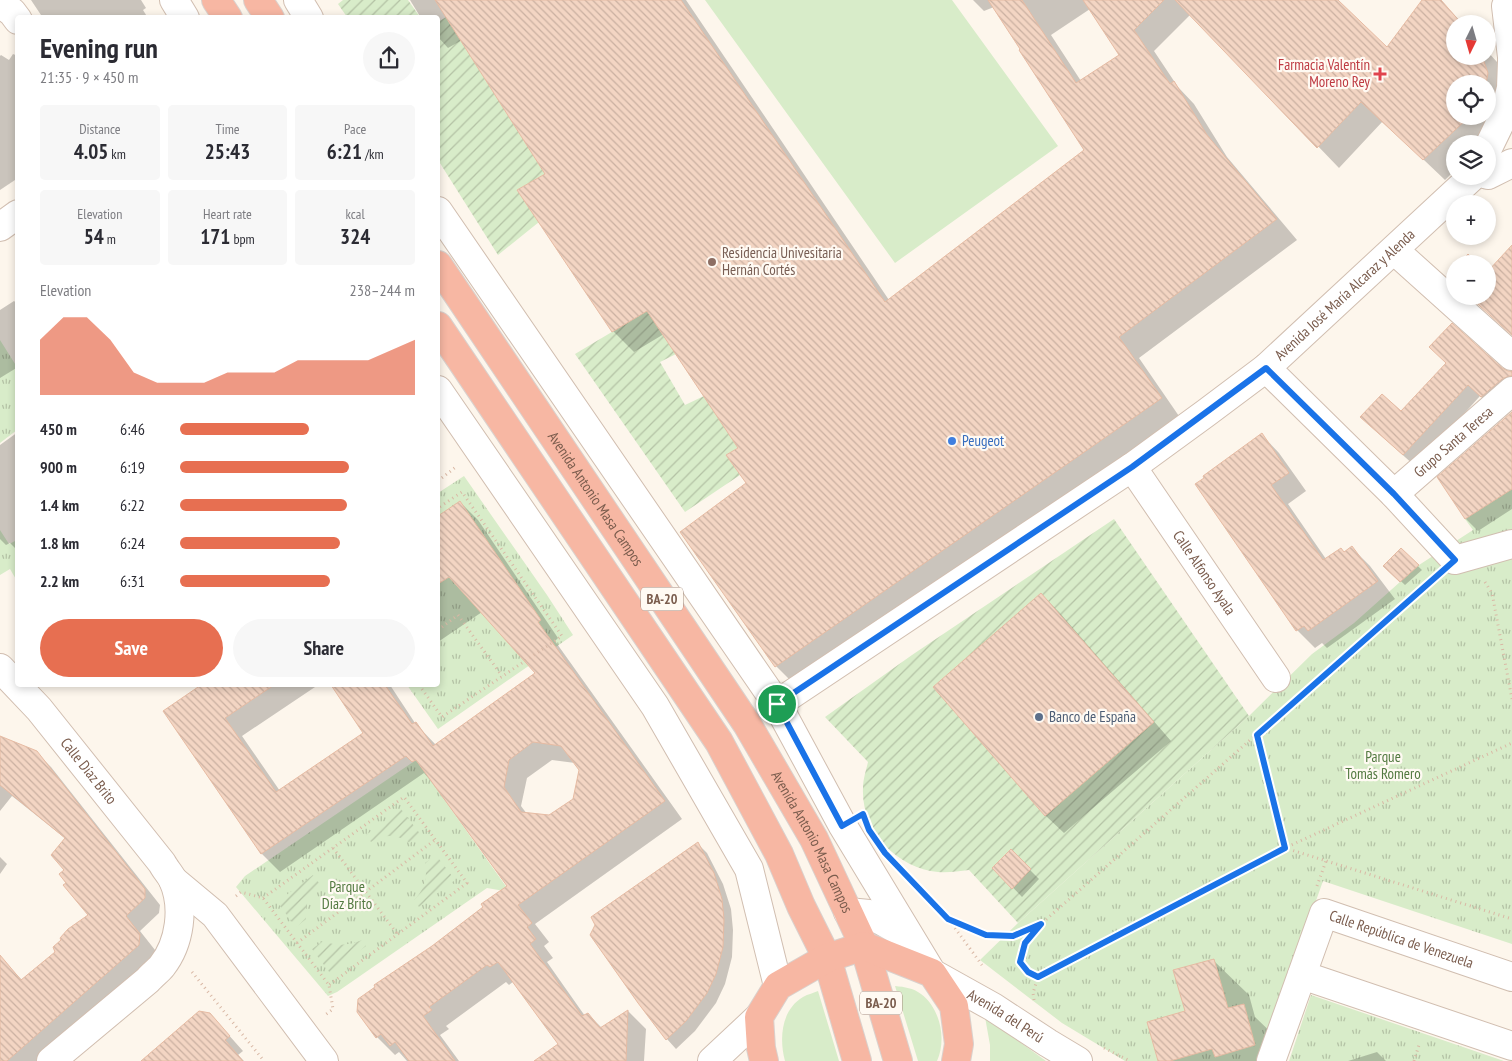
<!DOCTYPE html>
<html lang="en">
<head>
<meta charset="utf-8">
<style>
	:root { --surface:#fff; --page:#f7f7f7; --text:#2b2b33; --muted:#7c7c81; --accent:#e76f51 }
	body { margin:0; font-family:"PT Sans Narrow",sans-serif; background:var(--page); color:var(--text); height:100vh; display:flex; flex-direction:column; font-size:19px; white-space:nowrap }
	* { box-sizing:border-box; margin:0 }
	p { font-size:16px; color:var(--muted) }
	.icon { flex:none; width:28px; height:28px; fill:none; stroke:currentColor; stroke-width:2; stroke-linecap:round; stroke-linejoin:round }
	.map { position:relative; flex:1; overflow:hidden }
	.sheet { position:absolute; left:15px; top:15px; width:425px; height:672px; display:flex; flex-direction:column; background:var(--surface); border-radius:5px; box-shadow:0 2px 8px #0003 }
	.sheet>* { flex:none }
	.needle { width:32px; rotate:185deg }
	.fabs { position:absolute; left:1446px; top:15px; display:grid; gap:10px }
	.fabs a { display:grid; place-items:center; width:50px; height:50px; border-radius:50%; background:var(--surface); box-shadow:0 2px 8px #0003; font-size:25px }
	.pin { position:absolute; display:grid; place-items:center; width:42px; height:42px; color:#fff; margin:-21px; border:2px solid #fff; border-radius:50%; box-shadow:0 1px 5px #0007 }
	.round { display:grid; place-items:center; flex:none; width:52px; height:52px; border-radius:26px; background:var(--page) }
	.summary { display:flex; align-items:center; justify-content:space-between; height:85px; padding:0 25px }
	h1 { font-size:28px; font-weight:600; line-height:38px }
	.figures { display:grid; grid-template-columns:repeat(3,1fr); gap:8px; height:85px; padding:5px 25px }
	.figures div { display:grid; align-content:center; border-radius:5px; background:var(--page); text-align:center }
	.figures b { font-size:21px; font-weight:600 }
	.figures small { font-size:14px; font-weight:400 }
	.figures p { font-size:14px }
	.chart { height:140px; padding:10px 25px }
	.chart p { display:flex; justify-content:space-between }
	.chart svg { width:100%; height:90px; margin-top:5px; fill:var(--accent); opacity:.7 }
	.cta { display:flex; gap:10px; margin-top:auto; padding:10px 25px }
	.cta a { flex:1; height:58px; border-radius:30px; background:var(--accent); color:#fff; font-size:20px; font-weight:600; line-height:58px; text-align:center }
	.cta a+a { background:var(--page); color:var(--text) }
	ul { padding:0 25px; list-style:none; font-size:16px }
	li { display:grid; grid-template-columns:80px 60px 1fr; align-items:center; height:38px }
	li i { height:12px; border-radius:6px; background:var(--accent) }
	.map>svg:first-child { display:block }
</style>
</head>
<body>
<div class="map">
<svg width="1512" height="1061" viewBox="0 0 1512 1061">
	<defs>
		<pattern id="park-tufts" width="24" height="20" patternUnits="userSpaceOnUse" patternTransform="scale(1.25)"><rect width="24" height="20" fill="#d8ecc9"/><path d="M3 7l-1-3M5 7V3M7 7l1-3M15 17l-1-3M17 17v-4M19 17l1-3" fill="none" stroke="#b4c2a5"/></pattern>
		<pattern id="garden-furrows" width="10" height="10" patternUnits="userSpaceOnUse" patternTransform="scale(1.25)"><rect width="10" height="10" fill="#d8ecc9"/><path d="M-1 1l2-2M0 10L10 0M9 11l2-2" fill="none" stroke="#b4c2a5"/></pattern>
		<pattern id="building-back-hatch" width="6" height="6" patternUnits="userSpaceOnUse" patternTransform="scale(1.25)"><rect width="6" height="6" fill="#f3d5c3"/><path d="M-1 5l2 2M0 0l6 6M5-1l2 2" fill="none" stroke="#cab0a1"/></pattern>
	</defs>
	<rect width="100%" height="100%" fill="#fdf6ec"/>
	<path fill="#d8ecc9" d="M705,0H952L1058,146L895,263Z
		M895,986C905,987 913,988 921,994C940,1008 947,1039 937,1061H918Z
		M818,991L839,1061H785C779,1039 781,1010 803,997C808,994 814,993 818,991Z
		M985,1017L1046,1061H990V1045Z"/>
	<path fill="url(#park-tufts)" d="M0,340L17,367V430L0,443Z
		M464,476L547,595L573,635L438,729L407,685H438V493Z
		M1512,489V944L1323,881L1259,1061H1125L1062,1023L980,960L1018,923L1249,716L1312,654L1354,623L1419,565L1473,530L1465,519Z
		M0,530L9,544L17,540V581L10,569L0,575Z
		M416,760L510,892L487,888L337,992L328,996L236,887L245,876Z
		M1311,995L1504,1061H1289Z"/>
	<path fill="url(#garden-furrows)" d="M343,0H408L420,17H347L338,4Z
		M446,17L545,174L517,190L539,222L498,255L438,160V22Z
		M647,311L676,354L660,362L685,405L704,396L738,448L726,455L740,475L685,512L575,354Z
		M1114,519L1249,716L1018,923L969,870C959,871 948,873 938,872C897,868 861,831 863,788C863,779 866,771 868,762L825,717L912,655Z
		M401,809L421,835L410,843C397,834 384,834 371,842L366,835Z
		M436,855L455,880L419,907L414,900C424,890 428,878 425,863Z
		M313,875L319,883C309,893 305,904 306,919L296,927L277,902Z
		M362,940L366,946L330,973L312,949L323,941C336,946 348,946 362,940Z"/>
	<path fill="#0003" fill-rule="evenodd" d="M31,0H141L146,8L143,10L148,18H43Z
		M410,0H686L889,300L1086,150L994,7L984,11L973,0H1336L1387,49L1424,0H1440L1463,24H1455V56H1488V52L1497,62L1508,94L1483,144H1455V170L1445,180L1383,121L1339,168L1191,14L1154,51L1178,87L1194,104L1227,157L1297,240L1139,358L1181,419L797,687L776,666L747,484L740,448L664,334L634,352L613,331L546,174L462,40L448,48L438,37V18H421ZM1090,9L1120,55L1081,81L1051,35ZM1455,84H1488V116H1455Z
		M13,54L18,56V178L0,190V56L1,55L9,60Z
		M1455,270V283L1449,277Z
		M14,301L18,304V367L0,378V310Z
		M1501,369L1512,372V393L1494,409L1480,396L1416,467L1374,429L1401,413Z
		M1512,413V509L1478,531L1466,519L1439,477Z
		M18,432V551L10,543L6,545L0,539V445Z
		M1262,435L1279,453L1306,491L1288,504L1326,559L1345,553L1352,548L1370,566L1395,599L1327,648L1322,643L1315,648L1297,630Z
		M460,502L478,520L558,638L555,641L682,819L535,924L549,942L544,946L553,958L547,962L585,1016L588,1014L602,1028L628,1011L646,1029L644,1061H545L559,1045L514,981L509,985L506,982L446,1026L449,1029L440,1035L459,1061H407L399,1052L395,1055L377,1037L433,947L485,908L508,887L430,780L424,773L280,872L262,854L165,711L203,685H318L242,736L280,791L365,733L332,685H390L415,723L436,745L537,673L482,612L438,642V518ZM552,760L575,763L580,770L574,800L549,817L527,814L521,806L527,778Z
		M1401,550L1422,570L1405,585L1385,566Z
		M1041,594L1059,612L1171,741L1064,833L1046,816L935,687Z
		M0,737L36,752L51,767L160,905L159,913L140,931L155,950L154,960L39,1061H0V964L4,961L22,980L57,952L90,915L68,883L65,870L66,839L12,796L0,811Z
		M698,844L707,853L723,884L731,909L733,930L732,957L725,984L716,1003L695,1031L676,1049L667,1039L639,1003Z
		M1011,851L1039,879L1022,897L994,868Z
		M0,857L7,864L0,874Z
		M1213,960L1249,995L1255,1017L1279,1040L1285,1061H1160Z
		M210,1014L243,1051L238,1055L244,1061H143Z
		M1377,1052L1386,1061H1348Z"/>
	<path fill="url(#building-back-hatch)" stroke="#e6bba3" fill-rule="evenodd" d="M435,0H681L885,302L1084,150L1019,50L1020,49L988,0H1022L1076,83L1119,55L1083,0H1164L1134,30L1170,84L1174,81L1207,135L1277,219L1119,337L1162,398L775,667L680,532L746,483L726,455L738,448L647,311L612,332L517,190L545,174Z
		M1175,0H1338L1387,47L1422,0H1441L1462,24H1455V56H1482L1488,73L1486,84H1455V116H1470L1423,160L1361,102L1317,148Z
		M1512,245V335L1469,296H1488V271Z
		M1468,254L1478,264H1459Z
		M1452,323L1502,368L1508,371H1512V376H1509L1502,379L1481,397L1468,385L1403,455L1360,417L1382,394L1401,411L1446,363L1429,347Z
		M1512,412V489L1465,519L1437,477Z
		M1262,433L1289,473L1271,485L1323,560L1341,548L1344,552L1352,546L1378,581L1308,631L1304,626L1296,631L1195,484L1204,478L1203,476Z
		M460,501L541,620L538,622L665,801L518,905L532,923L527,927L536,939L530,944L582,1016L588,1013L600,1028L628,1010L626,1061H534L558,1044L498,962L490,967L487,965L429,1007L432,1010L423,1016L455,1061H409L395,1042L390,1046L381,1034L376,1038L357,1012L358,999L375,987L374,985L432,946L483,907L481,904L507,886L416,760L412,762L406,756L261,854L163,711L201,685H274L225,718L276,792L363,733L331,685H385L412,724L416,722L433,746L535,673L449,577L438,584V516ZM533,742L561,746L579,770L573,799L549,815L521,812L504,787L509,760Z
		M1401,548L1419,565L1400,582L1383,566Z
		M1041,593L1154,722L1045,816L933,687Z
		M0,736L37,751L145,889V898L126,916L140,934L139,945L7,1061H0V955L21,980L55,952L53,947L61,940L60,938L68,929L88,915L63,885L66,883L59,874L64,870L51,855L65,838L0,785Z
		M698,842L714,873L722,899L724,919L723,947L716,974L707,993L686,1021L666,1040L638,1003L590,935L595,925L591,917Z
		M1011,849L1031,869L1012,889L992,868Z
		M1214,959L1228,1008L1244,1004L1255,1045L1215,1057L1212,1049L1170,1061H1158L1147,1022L1185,1011L1173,970Z
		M199,1011L210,1013L230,1036L225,1040L243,1061H141Z"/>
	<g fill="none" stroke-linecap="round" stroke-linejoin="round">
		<g stroke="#d1beb0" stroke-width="30">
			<g id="street">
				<path d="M174,0L185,18"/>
				<path d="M298,0L309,18"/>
				<path d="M0,4L12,12L18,20"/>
				<path d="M1506,6L1512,57"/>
				<path d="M1488,148L1504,115L1511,88L1512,61"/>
				<path d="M1488,175L1512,163"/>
				<path id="s1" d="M438,211L777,704L843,826L932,973L993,1007L1048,1043L1078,1061"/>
				<path d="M0,227L18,214"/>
				<path d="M1394,250L1512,356"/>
				<path d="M1266,368L1394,494L1455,560L1512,544"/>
				<path d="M438,390L655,706L749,869L778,986"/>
				<path id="s2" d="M1132,467L1276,678"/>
				<path id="s3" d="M1394,494L1512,391"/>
				<path id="s4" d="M0,668L39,709L162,863C165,869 170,874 173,880C185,907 180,943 162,966C158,971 152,975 148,980L51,1061"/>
				<path id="s5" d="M777,704L1132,467L1206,413L1266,368L1473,176"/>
				<path d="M173,880L215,915L324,1061"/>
				<path d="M848,912L869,914L907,935"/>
				<path d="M1302,975L1512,1046"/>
				<path d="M712,1061L759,1017"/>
				<path id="s6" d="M1271,1061L1324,913L1512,977"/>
			</g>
		</g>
		<g stroke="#dad1cd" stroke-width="30">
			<g id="highway">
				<path d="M216,0L228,18"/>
				<path d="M258,0L270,18"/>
				<path id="s7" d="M438,265L747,724L814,839L864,946L898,1061"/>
				<path d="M438,326L719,742L779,854L801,906L827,958L857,1061"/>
				<path d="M764,1061L761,1048L759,1017L778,986L827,958L864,946L932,973L954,1006L959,1044L956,1061"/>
			</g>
		</g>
		<path stroke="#d9b8a5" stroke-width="3" stroke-dasharray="1 4" stroke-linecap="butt" d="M438,481L457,466
			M1485,582L1492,593L1512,699
			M438,630L458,615L502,676
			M419,685L442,717L562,636L462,492L438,508
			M1300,697L1434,579
			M1257,735L1285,848L1512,919
			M333,848L398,935
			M914,885L948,919L986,935L1013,936L1040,924
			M1317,886L1326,861
			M236,896L241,892L263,898L329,985L333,1009L325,1015
			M263,898L404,797L467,883L329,985
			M949,920L982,965
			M297,943L435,840
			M192,972L264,1061
			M1038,977L1028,971L1020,962L1025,943L1041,924L1291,704
			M1034,1000L1033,993L1038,977L1285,848L1512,743
			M1104,1048L1130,1061
			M1414,1061L1419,1045"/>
		<use href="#street" stroke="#fff" stroke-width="28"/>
		<use href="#highway" stroke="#f7b7a3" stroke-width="28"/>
	</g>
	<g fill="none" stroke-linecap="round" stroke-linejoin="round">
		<g stroke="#fff" stroke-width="10">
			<path id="route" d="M1266,368L1394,494L1455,560L1257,735L1285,848L1038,977L1028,972L1020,962L1025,943L1041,924L1013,936L986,935L948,919L885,853L869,830L863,814L842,826L777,704L1132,467Z"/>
		</g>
		<use href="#route" stroke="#1a73e8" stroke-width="6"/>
	</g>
	<path fill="#e0444e" stroke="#fffaf3" stroke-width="2" d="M1377.5 66.5h5v5h5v5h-5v5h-5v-5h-5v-5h5z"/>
	<circle fill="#8d6e63" stroke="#fffaf3" stroke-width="2" cx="712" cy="262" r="5"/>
	<circle fill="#3f7fe0" stroke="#fffaf3" stroke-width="2" cx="952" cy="441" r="5"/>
	<circle fill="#5c6f8a" stroke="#fffaf3" stroke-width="2" cx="1039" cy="717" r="5"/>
	<g text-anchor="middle" stroke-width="4.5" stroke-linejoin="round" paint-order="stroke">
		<g fill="#fffaf3" stroke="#a28b7f" stroke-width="1">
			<rect x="641" y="587.5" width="42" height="23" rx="4"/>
			<rect x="860" y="991.5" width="42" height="23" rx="4"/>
		</g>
		<g font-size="14" font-weight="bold" fill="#7a5c4d">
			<text x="662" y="604">BA-20</text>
			<text x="881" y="1008">BA-20</text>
		</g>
		<g font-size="15" fill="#be3a42" stroke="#fffaf3" text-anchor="end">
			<text x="1370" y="70">Farmacia Valentín<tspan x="1370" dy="17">Moreno Rey</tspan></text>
		</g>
		<g font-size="15" fill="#785e54" stroke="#fffaf3" text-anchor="start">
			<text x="722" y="258">Residencia Univesitaria<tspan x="722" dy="17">Hernán Cortés</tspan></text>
		</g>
		<g font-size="15" fill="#7a5c4d" stroke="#fffaf3">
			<text dy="5" stroke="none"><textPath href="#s5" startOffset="701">Avenida José María Alcaraz y Alenda</textPath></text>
			<text dy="5" stroke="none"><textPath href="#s3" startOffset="79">Grupo Santa Teresa</textPath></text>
			<text dy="5" stroke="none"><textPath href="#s7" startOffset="282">Avenida Antonio Masa Campos</textPath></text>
			<text dy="5" stroke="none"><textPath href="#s2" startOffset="128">Calle Alfonso Ayala</textPath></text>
			<text dy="5" stroke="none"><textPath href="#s4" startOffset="136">Calle Díaz Brito</textPath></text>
			<text dy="5" stroke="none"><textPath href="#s7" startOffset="688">Avenida Antonio Masa Campos</textPath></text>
			<text dy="5" stroke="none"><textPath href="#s6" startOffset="239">Calle República de Venezuela</textPath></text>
			<text dy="5" stroke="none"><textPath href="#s1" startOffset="994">Avenida del Perú</textPath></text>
		</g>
		<g font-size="15" fill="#366cbe" stroke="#fffaf3" text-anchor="start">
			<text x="962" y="446">Peugeot</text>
		</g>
		<g font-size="15" fill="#4e5e75" stroke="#fffaf3" text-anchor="start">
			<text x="1049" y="722">Banco de España</text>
		</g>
		<g font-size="15" fill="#537a41" stroke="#fffaf3">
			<text x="1383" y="762">Parque<tspan x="1383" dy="17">Tomás Romero</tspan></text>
			<text x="347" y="892">Parque<tspan x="347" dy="17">Díaz Brito</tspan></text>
		</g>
	</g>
</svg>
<div class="fabs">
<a><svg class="needle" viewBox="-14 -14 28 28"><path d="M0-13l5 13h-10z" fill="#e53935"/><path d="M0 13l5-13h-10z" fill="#7c7c81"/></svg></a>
<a><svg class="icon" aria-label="locate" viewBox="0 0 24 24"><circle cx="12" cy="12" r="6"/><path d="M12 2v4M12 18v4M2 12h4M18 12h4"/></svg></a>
<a><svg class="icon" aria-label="layers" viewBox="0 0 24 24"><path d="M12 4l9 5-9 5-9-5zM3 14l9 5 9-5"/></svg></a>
<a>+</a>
<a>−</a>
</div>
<div class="pin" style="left:777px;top:704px;background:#1e9e55"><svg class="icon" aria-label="arrive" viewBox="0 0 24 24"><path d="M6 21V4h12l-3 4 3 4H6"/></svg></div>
<section class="sheet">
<div class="summary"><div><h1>Evening run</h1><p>21:35 · 9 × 450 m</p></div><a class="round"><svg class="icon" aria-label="share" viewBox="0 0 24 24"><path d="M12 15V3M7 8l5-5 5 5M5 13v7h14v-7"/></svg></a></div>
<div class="figures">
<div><p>Distance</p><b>4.05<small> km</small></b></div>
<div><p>Time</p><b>25:43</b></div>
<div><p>Pace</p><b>6:21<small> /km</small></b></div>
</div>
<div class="figures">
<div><p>Elevation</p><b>54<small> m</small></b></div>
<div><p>Heart rate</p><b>171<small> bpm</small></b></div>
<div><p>kcal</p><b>324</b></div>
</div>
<div class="chart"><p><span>Elevation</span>238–244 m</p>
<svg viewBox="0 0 160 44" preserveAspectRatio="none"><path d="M0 44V17L10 6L20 6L30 17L40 33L50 38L60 38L70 38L80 33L90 33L100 33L110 27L120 27L130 27L140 27L150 22L160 17V44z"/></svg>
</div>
<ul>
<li><b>450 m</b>6:46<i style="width:55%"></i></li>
<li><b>900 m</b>6:19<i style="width:72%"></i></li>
<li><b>1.4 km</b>6:22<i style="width:71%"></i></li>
<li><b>1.8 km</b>6:24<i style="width:68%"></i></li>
<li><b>2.2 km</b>6:31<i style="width:64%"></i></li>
</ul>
<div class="cta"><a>Save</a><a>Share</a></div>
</section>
</div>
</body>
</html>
